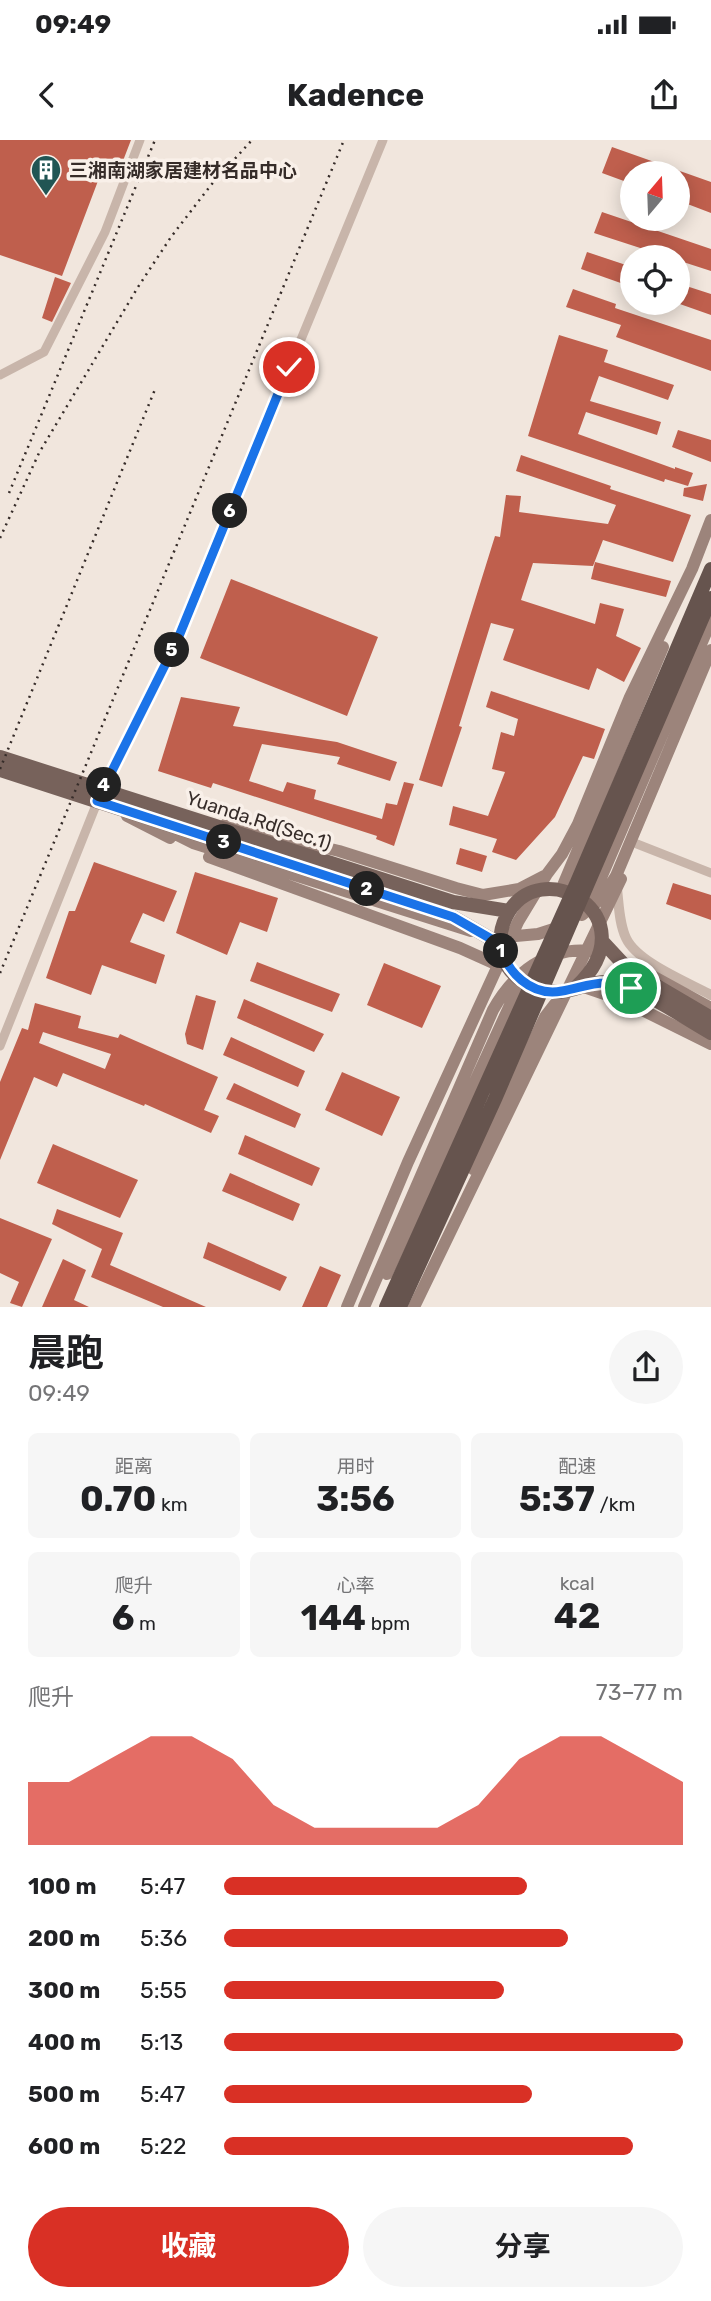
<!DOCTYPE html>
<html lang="zh">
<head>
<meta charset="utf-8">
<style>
	:root { --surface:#fff; --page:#f6f6f6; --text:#202124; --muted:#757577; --accent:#d93025 }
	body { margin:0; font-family:Rubik,"Noto Sans SC",sans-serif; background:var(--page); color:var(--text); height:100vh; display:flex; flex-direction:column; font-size:26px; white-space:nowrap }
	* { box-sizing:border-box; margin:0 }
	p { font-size:23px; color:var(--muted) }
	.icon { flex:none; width:38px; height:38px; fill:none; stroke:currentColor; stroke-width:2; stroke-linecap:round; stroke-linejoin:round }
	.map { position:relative; height:1167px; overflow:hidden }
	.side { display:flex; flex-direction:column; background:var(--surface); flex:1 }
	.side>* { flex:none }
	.needle { width:46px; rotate:19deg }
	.tools { position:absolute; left:620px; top:21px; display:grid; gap:14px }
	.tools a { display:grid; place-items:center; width:70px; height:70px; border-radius:50%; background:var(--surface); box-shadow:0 4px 18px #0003; font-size:35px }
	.pin { position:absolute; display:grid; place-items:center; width:60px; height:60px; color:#fff; margin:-30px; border:4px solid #fff; border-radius:50%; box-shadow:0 2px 7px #0007 }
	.km { position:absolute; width:35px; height:35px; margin:-18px; border-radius:50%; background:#222; color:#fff; font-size:19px; line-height:35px; text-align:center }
	.round { display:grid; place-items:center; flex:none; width:74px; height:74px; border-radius:37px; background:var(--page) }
	.head { display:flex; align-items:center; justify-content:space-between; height:119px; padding:0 28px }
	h1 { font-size:38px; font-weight:700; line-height:52px }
	.figures { display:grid; grid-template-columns:repeat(3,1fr); gap:10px; height:119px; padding:7px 28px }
	.figures div { display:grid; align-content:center; border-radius:10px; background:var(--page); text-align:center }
	.figures b { font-size:35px; font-weight:700 }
	.figures small { font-size:19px; font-weight:400 }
	.figures p { font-size:19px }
	.chart { height:196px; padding:14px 28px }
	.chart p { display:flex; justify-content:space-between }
	.chart svg { width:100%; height:126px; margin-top:7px; fill:var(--accent); opacity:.7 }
	.cta { display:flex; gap:14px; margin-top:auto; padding:14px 28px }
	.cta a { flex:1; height:80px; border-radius:42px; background:var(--accent); color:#fff; font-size:28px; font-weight:700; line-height:80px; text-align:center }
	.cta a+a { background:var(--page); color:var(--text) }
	ul { padding:0 28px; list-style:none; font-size:23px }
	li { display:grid; grid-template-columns:112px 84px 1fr; align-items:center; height:52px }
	li i { height:18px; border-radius:9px; background:var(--accent) }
	.status { display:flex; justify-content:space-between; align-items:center; height:49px; padding:0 35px; background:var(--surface); direction:ltr }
	.status svg { height:19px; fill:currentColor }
	header { display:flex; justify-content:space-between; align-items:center; height:91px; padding:0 28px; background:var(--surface); font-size:32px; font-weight:700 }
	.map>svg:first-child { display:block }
</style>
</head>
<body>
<div class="status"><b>09:49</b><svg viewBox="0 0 49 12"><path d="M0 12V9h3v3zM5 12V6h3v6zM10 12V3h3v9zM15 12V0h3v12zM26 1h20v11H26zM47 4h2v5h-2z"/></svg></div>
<header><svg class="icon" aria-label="back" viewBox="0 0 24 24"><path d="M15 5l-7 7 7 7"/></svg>Kadence<svg class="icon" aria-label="share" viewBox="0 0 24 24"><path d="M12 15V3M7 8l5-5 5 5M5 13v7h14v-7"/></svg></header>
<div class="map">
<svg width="711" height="1167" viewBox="0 0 711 1167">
	<rect width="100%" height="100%" fill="#f1e6dd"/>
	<path fill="#bf5f4d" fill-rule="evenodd" d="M0,0H131L116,39L101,33L62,136L0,115Z
		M612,7L711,42V73L677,60V33H632V44L602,33Z
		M602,72L711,109V131L677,120V117H668L594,93Z
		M587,112L632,127V147L581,129Z
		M55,137L71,143L52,182L42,178Z
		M677,143L711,154V175L677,163Z
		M573,149L616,164L615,168L711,200V231L616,197L621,185L566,167Z
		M559,195L608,210L604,222L674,245L668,260L599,236L590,261L661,282L657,295L586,272L578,294L675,329V327L693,333L688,346L665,339L664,342L528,296Z
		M678,290L711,300V322L672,307Z
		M521,315L611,346L610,349L691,375L673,422L603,400L593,426L533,423L521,460L595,484L600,463L624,469L616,496L641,508L624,542L597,528L589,550L503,520L514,489L491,483L459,586L462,587L442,647L419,640L495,396L500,397L506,355L521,356L519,372L608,384L616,365L516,331Z
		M707,344L703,361L683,356L684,348Z
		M595,422L671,441L666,457L591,439Z
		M231,439L378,497L347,576L200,518Z
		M491,551L605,589L594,619L583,616L555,677L516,720L492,712L497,699L449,685L453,666L488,676L505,632L492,629L501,592L514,596L518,579L486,567Z
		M181,557L240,567L233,586L337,602L397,622L390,641L337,624L340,617L262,604L249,641L283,652L287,642L316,650L314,659L382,679L386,663L397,665L404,642L414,644L394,706L376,699L377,696L213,643L211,648L158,631Z
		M460,708L487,716L482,732L456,724Z
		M94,722L177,751L164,782L143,773L130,802L165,815L156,844L102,825L91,855L46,838L69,771H75Z
		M195,732L278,758L267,792L240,782L227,815L176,793Z
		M673,743L711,755V780L666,764Z
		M257,822L340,854L332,872L250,841Z
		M384,823L441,846L422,888L367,865Z
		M196,855L216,861L203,910L187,904L185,894Z
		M244,859L324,894L314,912L237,878Z
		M35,863L81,876L78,888L118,898L120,894L218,937L204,970L219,976L211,993L145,964L144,966L63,933L57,947L34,937L0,1020V942L22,888L28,890ZM43,892L111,914L105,929L39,903Z
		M231,897L305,931L298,947L223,915Z
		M342,932L400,957L382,996L325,970Z
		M234,943L301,974L295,988L226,959Z
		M245,995L320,1028L312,1046L238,1014Z
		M53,1004L138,1040L120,1078L37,1043Z
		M230,1033L300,1064L293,1081L222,1051Z
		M57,1069L123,1093L110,1125L206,1167H163L91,1137L102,1109L52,1084Z
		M0,1078L52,1099L22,1167L10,1163L19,1142L0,1133Z
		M208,1102L287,1137L280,1151L203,1118Z
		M63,1119L86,1130L74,1160L89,1167H42Z
		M320,1126L341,1135L327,1167H302Z"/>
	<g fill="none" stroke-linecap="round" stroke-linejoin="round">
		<path stroke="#c8b5aa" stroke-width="9" d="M0,235L44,212L105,92L140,0
			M637,704L711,733
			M0,906L102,650L177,501L383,0"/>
		<path stroke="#c8b5aa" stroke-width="10" d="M617,749C619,765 619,783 626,798C637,822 687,842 711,855"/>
		<path stroke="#9c847b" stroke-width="12" d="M127,676L170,698
			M226,684L339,711L456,748L483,755L519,749L544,736
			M163,688L193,703L471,791
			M209,717L460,808L500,826
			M561,750L663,507
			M589,766L711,481
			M582,775L603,757L616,736L711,510
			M506,797L538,794L563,786
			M647,833L711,868
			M581,846L622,860L711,904
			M473,1029L545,877L555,864
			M387,1134L521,841
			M347,1167L408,1022L518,782L547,734L562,714L578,684L630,557L692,429L711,380
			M364,1167L493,870C513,834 547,806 591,811
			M414,1167L621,739"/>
		<path stroke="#77625b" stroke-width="14" d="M0,617L453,762L509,771
			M0,630L453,777L500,804
			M602,801L628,829L711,878
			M577,846C651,776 539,710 506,777C500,789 499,801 502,814C509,838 534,853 560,852C575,851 590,842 606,842C613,843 621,845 627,847C649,853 689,881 711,893"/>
		<path stroke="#66544e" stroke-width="14" d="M386,1167L577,742L711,429
			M400,1167L495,959L711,458"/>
		<path stroke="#362c29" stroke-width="2.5" stroke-dasharray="2 5" stroke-linecap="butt" d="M9,353L155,0
			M0,398L39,313L138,147L171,97L211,45L252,0
			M0,629L156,247
			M0,833L344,0"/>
	</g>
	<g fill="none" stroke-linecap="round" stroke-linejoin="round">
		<g stroke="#fff" stroke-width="14">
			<path id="route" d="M289,227L177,501L97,661L453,777L500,804C506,832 531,857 562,851C576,849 590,843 605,843C613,842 623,846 631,848"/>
		</g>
		<use href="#route" stroke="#1a73e8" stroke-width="9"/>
	</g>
	<defs>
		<g id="building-pin" transform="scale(1.575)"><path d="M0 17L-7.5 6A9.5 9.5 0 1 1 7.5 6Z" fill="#215554" stroke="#f9f0e9"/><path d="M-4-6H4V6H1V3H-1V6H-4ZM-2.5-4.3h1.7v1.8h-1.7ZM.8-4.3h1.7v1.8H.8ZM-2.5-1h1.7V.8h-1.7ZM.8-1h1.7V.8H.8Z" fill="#fff"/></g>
	</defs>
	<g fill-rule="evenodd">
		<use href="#building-pin" x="46" y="30"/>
	</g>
	<g text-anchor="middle" stroke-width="7" stroke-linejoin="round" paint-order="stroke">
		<g font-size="19" font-weight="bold" fill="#362c29" stroke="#f9f0e9" text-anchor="start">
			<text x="69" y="37">三湘南湖家居建材名品中心</text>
		</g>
		<g font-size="19" fill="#362c29" stroke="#f9f0e9">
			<text transform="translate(259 680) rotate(18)" y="7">Yuanda.Rd(Sec.1)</text>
		</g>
	</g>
</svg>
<div class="tools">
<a><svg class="needle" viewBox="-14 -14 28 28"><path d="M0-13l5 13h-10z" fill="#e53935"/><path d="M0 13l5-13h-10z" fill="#757577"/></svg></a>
<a><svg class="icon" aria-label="locate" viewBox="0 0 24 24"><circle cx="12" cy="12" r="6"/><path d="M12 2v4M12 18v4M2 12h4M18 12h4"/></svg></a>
</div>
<div class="pin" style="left:631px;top:848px;background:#1e9e55"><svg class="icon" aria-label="arrive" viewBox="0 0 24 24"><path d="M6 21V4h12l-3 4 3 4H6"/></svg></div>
<div class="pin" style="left:289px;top:227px;background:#d93025"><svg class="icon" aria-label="check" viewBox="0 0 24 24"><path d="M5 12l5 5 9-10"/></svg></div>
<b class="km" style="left:501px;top:811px">1</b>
<b class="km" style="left:367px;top:749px">2</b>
<b class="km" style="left:224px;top:702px">3</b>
<b class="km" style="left:104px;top:645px">4</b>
<b class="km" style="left:172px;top:510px">5</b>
<b class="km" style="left:230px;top:371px">6</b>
</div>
<section class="side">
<div class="head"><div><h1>晨跑</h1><p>09:49</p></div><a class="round"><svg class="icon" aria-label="share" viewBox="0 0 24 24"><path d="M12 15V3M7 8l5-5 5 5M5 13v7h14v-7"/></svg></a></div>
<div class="figures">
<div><p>距离</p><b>0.70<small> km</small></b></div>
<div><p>用时</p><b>3:56</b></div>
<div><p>配速</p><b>5:37<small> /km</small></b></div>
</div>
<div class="figures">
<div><p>爬升</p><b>6<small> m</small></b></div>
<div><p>心率</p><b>144<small> bpm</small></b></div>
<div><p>kcal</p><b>42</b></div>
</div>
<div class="chart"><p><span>爬升</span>73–77 m</p>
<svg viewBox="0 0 160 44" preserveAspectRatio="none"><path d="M0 44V22L10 22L20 14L30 6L40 6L50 14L60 30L70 38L80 38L90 38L100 38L110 30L120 14L130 6L140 6L150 14L160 22V44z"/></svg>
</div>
<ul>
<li><b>100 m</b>5:47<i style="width:66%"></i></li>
<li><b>200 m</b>5:36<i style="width:75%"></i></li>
<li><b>300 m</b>5:55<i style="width:61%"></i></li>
<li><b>400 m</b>5:13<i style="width:100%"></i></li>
<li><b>500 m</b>5:47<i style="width:67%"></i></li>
<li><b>600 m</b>5:22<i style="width:89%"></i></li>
</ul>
<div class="cta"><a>收藏</a><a>分享</a></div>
</section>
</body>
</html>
